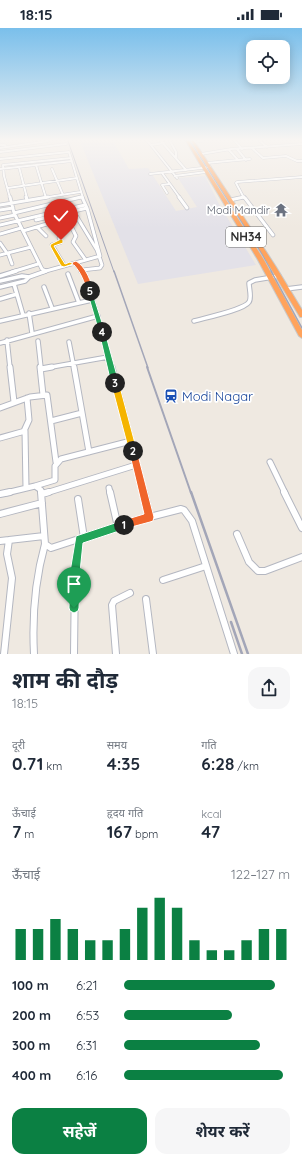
<!DOCTYPE html>
<html lang="hi">
<head>
<meta charset="utf-8">
<style>
	:root { --surface:#fff; --page:#f6f6f7; --text:#1f2937; --muted:#747a83; --accent:#0b8043 }
	body { margin:0; font-family:Quicksand,"Noto Sans Devanagari",sans-serif; background:var(--page); color:var(--text); height:100vh; display:flex; flex-direction:column; font-size:15px; white-space:nowrap }
	* { box-sizing:border-box; margin:0 }
	p { font-size:13px; color:var(--muted) }
	.icon { flex:none; width:22px; height:22px; fill:none; stroke:currentColor; stroke-width:2; stroke-linecap:round; stroke-linejoin:round }
	.map { position:relative; height:626px; overflow:hidden }
	.side { display:flex; flex-direction:column; background:var(--surface); flex:1 }
	.side>* { flex:none }
	.fabs { position:absolute; left:246px; top:12px; display:grid; gap:8px }
	.fabs a { display:grid; place-items:center; width:44px; height:44px; border-radius:8px; background:var(--surface); box-shadow:0 2px 10px #0003; font-size:20px }
	.pin { position:absolute; display:grid; place-items:center; width:34px; height:34px; color:#fff; margin:-41px -17px; border-radius:50% 50% 50% 0; rotate:-45deg; box-shadow:0 0 4px #0007 }
	.pin .icon { rotate:45deg }
	.km { position:absolute; width:20px; height:20px; margin:-10px; border-radius:50%; background:#222; color:#fff; font-size:11px; line-height:20px; text-align:center }
	.round { display:grid; place-items:center; flex:none; width:42px; height:42px; border-radius:12px; background:var(--page) }
	.head { display:flex; align-items:center; justify-content:space-between; height:68px; padding:0 12px }
	h1 { font-size:22px; font-weight:700; line-height:30px }
	.metrics { display:grid; grid-template-columns:repeat(3,1fr); gap:6px; height:68px; padding:4px 12px }
	.metrics div { display:grid; align-content:center }
	.metrics b { font-size:17px; font-weight:700 }
	.metrics small { font-size:11px; font-weight:400 }
	.metrics p { font-size:11px }
	.chart { height:112px; padding:8px 12px }
	.chart p { display:flex; justify-content:space-between }
	.chart svg { width:100%; height:72px; margin-top:4px; stroke:var(--accent); stroke-width:6 }
	.action { display:flex; gap:8px; margin-top:auto; padding:8px 12px }
	.action a { flex:1; height:46px; border-radius:12px; background:var(--accent); color:#fff; font-size:16px; font-weight:700; line-height:46px; text-align:center }
	.action a+a { background:var(--page); color:var(--text) }
	ul { padding:0 12px; list-style:none; font-size:13px }
	li { display:grid; grid-template-columns:64px 48px 1fr; align-items:center; height:30px }
	li i { height:10px; border-radius:5px; background:var(--accent) }
	.status { display:flex; justify-content:space-between; align-items:center; height:28px; padding:0 20px; background:var(--surface); direction:ltr }
	.status svg { height:11px; fill:currentColor }
	.map>svg:first-child { display:block }
</style>
</head>
<body>
<div class="status"><b>18:15</b><svg viewBox="0 0 49 12"><path d="M0 12V9h3v3zM5 12V6h3v6zM10 12V3h3v9zM15 12V0h3v12zM26 1h20v11H26zM47 4h2v5h-2z"/></svg></div>
<div class="map">
<svg width="302" height="626" viewBox="0 0 302 626">
	<rect width="100%" height="100%" fill="#efe9e1"/>
	<path fill="#e3e1e8" d="M80,113H113L129,141L148,140L176,183L197,179L178,150L205,148L219,176L256,237L138,256Z"/>
	<g fill="none" stroke-linecap="round" stroke-linejoin="round">
		<g stroke="#b4b7c1" stroke-width="3">
			<path id="street-far4" d="M147,113L151,117L164,115
				M161,113L186,142
				M170,113L176,124V129
				M235,113L242,121
				M260,113L267,119
				M193,114L201,113
				M150,116L177,150
				M0,117H5L6,119
				M0,120L48,113
				M252,120L263,130L286,128L297,133H302
				M237,121L246,132
				M229,122L238,132L250,131
				M0,124L66,116
				M201,126L231,121L302,116
				M0,131L69,124L83,170
				M207,135L238,132
				M36,137L46,170
				M19,139L27,170
				M0,141L72,133
				M52,141L63,167
				M162,145L180,170
				M150,146L210,139
				M175,148L206,144
				M8,160L77,150
				M167,165L162,157L169,156
				M10,170L4,148L3,137L71,130
				M42,170L80,164
				M77,170L82,169
				M244,170L236,155L237,154L302,149"/>
		</g>
		<g stroke="#b4b7c1" stroke-width="4.5">
			<path id="street-far3" d="M10,169L14,185L42,241L46,243L75,235L82,244
				M26,169L27,172
				M179,169L187,180
				M245,170L273,207
				M230,172L244,169
				M0,177L48,169
				M0,182L13,180
				M14,185L81,169
				M0,190L15,187
				M36,192L87,180
				M50,195L60,206L59,210L61,214L52,217L64,237
				M0,197L85,177
				M71,198L76,208L73,214L85,231
				M37,199L46,208
				M23,203L74,188L77,189L97,222L102,237L100,240L82,242
				M0,206L21,200
				M0,215L7,225
				M8,225L12,236
				M0,227L31,219
				M75,235L100,228L87,180L82,169
				M12,244L38,236
				M43,244L46,243"/>
		</g>
		<g stroke="#b4b7c1" stroke-width="5.5">
			<path id="street-far2" d="M81,243L86,249L112,340
				M68,246L79,275
				M0,248L16,243
				M0,253L22,248L29,249L46,243
				M14,256L23,287
				M0,259L25,253L29,249
				M44,259L52,280
				M286,261L302,259
				M0,271L17,266
				M29,285L32,305
				M0,293L92,272
				M194,293C204,290 244,282 249,274C252,270 249,260 249,255L255,252L279,248
				M7,312L10,340
				M38,313L41,340
				M69,314L74,340
				M0,315L98,288
				M46,340L108,329"/>
		</g>
		<g stroke="#b4b7c1" stroke-width="7">
			<path id="street-far1" d="M10,339L14,374
				M40,339L43,367
				M74,339L89,424
				M112,339L144,465
				M41,341L52,339
				M0,380L30,369L47,367L56,434
				M51,393L82,385
				M24,403L29,392L27,370
				M0,410L25,403L26,460
				M270,434L285,465
				M35,458L55,452V438L61,431L131,413
				M109,460L110,465
				M6,465L35,458L41,462V465
				M46,465L136,437"/>
		</g>
		<g stroke="#b4b7c1" stroke-width="8">
			<path id="street" d="M41,464L45,516L51,520L134,493L181,481L184,482L192,493L234,626
				M110,464L118,499
				M144,464L150,489
				M284,464L302,500
				M0,466L10,464
				M42,466L49,464
				M78,471L84,510
				M0,486L42,475
				M237,506L249,534L258,543H265L302,529
				M0,513L44,508
				M163,552L206,538
				M146,571L153,626
				M4,626L12,550L7,526L9,512
				M34,626C32,588 35,552 45,516
				M74,626L75,544L79,512
				M116,626L112,577L114,573L130,565"/>
		</g>
		<g stroke="#c9c9c9" stroke-width="2">
			<path id="highway" d="M186,113H189L264,232L302,302V310L299,308L258,232Z
				M191,113H194L276,239L302,282V289H300L270,239Z"/>
		</g>
		<use href="#street-far4" stroke="#fff" stroke-width="2"/>
		<use href="#street-far3" stroke="#fff" stroke-width="3"/>
		<use href="#street-far2" stroke="#fff" stroke-width="3.5"/>
		<use href="#street-far1" stroke="#fff" stroke-width="5"/>
		<use href="#street" stroke="#fff" stroke-width="6"/>
		<use href="#highway" fill="#ffa35c" fill-rule="evenodd"/>
		<path stroke="#a3a6b8" stroke-width="1" d="M68,113L114,244
			M190,113L262,226L272,244"/>
		<path stroke="#a3a6b8" stroke-width="1.5" d="M114,243L148,340
			M271,243L302,300"/>
		<path stroke="#a3a6b8" stroke-width="2" d="M147,339L191,465"/>
		<path stroke="#a3a6b8" stroke-width="2.5" d="M191,464L248,626
			M231,594L242,626"/>
	</g>
	<linearGradient id="sky" x2="0" y2="1"><stop stop-color="#7abfeb"/><stop offset="0.56" stop-color="#f8f5f2"/><stop offset="1" stop-color="#f8f5f2" stop-opacity="0"/></linearGradient>
	<rect width="302" height="200" fill="url(#sky)"/>
	<path fill="#22a559" stroke="#fff" d="M124,492L128,493L129,497L128,500L83,515L80,544L79,580L78,583L74,585L70,583L69,580L70,544L76,508Z"/>
	<path fill="#f0652b" stroke="#fff" d="M133,420L137,423L154,489L153,493L150,494L124,501L121,500L120,497L121,493L144,486L129,423Z"/>
	<path fill="#f5b400" stroke="#fff" d="M113,353H118L119,355L137,423L133,427L129,423L111,355Z"/>
	<path fill="#22a559" stroke="#fff" d="M102,301L105,304L119,355L115,358L111,355L99,304Z"/>
	<path fill="#22a559" stroke="#fff" d="M90,261L92,263L105,304L104,305L102,306L99,304L87,263Z"/>
	<path fill="#f0652b" stroke="#fff" d="M76,233C85,238 93,255 92,264L87,263C84,253 81,245 74,237H70L68,236Z"/>
	<path fill="#f5b400" stroke="#fff" d="M61,211L63,212V215L54,218L65,236L70,234L73,236L64,239L61,238L50,218L51,216Z"/>
	<defs>
		<g id="temple-bare" transform="scale(1.08)"><path d="M0-6L5-2H3V0L6.5 2.5H4V6H1.5V3h-3V6H-4V2.5H-6.5L-3 0V-2H-5Z" fill="#6b7280" stroke="#fff" stroke-width="2.5" paint-order="stroke"/></g>
		<g id="station-bare" transform="scale(1.08)"><path d="M-3-6H3Q5-6 5-4V2Q5 4 3 4L4.5 6H3L1.5 4h-3L-3 6H-4.5L-3 4Q-5 4-5 2V-4Q-5-6-3-6ZM-3.5-4v3h7v-3ZM-3.5 1v1.5H-2V1ZM2 1v1.5H3.5V1Z" fill="#1a4fb4" stroke="#fff" stroke-width="2.5" paint-order="stroke"/></g>
	</defs>
	<g fill-rule="evenodd">
		<use href="#temple-bare" x="281" y="182"/>
		<use href="#station-bare" x="171" y="368"/>
	</g>
	<g text-anchor="middle" stroke-width="3.5" stroke-linejoin="round" paint-order="stroke">
		<g font-size="11" fill="#5b616d" stroke="#fff" text-anchor="end">
			<text x="270" y="186">Modi Mandir</text>
		</g>
		<rect fill="#fff" stroke="#6d6d6d" stroke-width="1" x="226" y="199" width="40" height="20" rx="3"/>
		<g font-size="12" font-weight="bold" fill="#2e2e2e">
			<text x="246" y="213">NH34</text>
		</g>
		<g font-size="13" fill="#164399" stroke="#fff" text-anchor="start">
			<text x="182" y="373">Modi Nagar</text>
		</g>
	</g>
</svg>
<div class="fabs">
<a><svg class="icon" aria-label="locate" viewBox="0 0 24 24"><circle cx="12" cy="12" r="6"/><path d="M12 2v4M12 18v4M2 12h4M18 12h4"/></svg></a>
</div>
<div class="pin" style="left:74px;top:580px;background:#1e9e55"><svg class="icon" aria-label="arrive" viewBox="0 0 24 24"><path d="M6 21V4h12l-3 4 3 4H6"/></svg></div>
<div class="pin" style="left:61px;top:212px;background:#d93025"><svg class="icon" aria-label="check" viewBox="0 0 24 24"><path d="M5 12l5 5 9-10"/></svg></div>
<b class="km" style="left:124px;top:497px">1</b>
<b class="km" style="left:133px;top:423px">2</b>
<b class="km" style="left:115px;top:355px">3</b>
<b class="km" style="left:102px;top:304px">4</b>
<b class="km" style="left:90px;top:263px">5</b>
</div>
<section class="side">
<div class="head"><div><h1>शाम की दौड़</h1><p>18:15</p></div><a class="round"><svg class="icon" aria-label="share" viewBox="0 0 24 24"><path d="M12 15V3M7 8l5-5 5 5M5 13v7h14v-7"/></svg></a></div>
<div class="metrics">
<div><p>दूरी</p><b>0.71<small> km</small></b></div>
<div><p>समय</p><b>4:35</b></div>
<div><p>गति</p><b>6:28<small> /km</small></b></div>
</div>
<div class="metrics">
<div><p>ऊँचाई</p><b>7<small> m</small></b></div>
<div><p>हृदय गति</p><b>167<small> bpm</small></b></div>
<div><p>kcal</p><b>47</b></div>
</div>
<div class="chart"><p><span>ऊँचाई</span>122–127 m</p>
<svg viewBox="0 0 160 44" preserveAspectRatio="none"><path d="M5 44V25M15 44V25M25 44V19M35 44V25M45 44V32M55 44V32M65 44V25M75 44V12M85 44V6M95 44V12M105 44V32M115 44V38M125 44V38M135 44V32M145 44V25M155 44V25"/></svg>
</div>
<ul>
<li><b>100 m</b>6:21<i style="width:91%"></i></li>
<li><b>200 m</b>6:53<i style="width:65%"></i></li>
<li><b>300 m</b>6:31<i style="width:82%"></i></li>
<li><b>400 m</b>6:16<i style="width:96%"></i></li>
</ul>
<div class="action"><a>सहेजें</a><a>शेयर करें</a></div>
</section>
</body>
</html>
